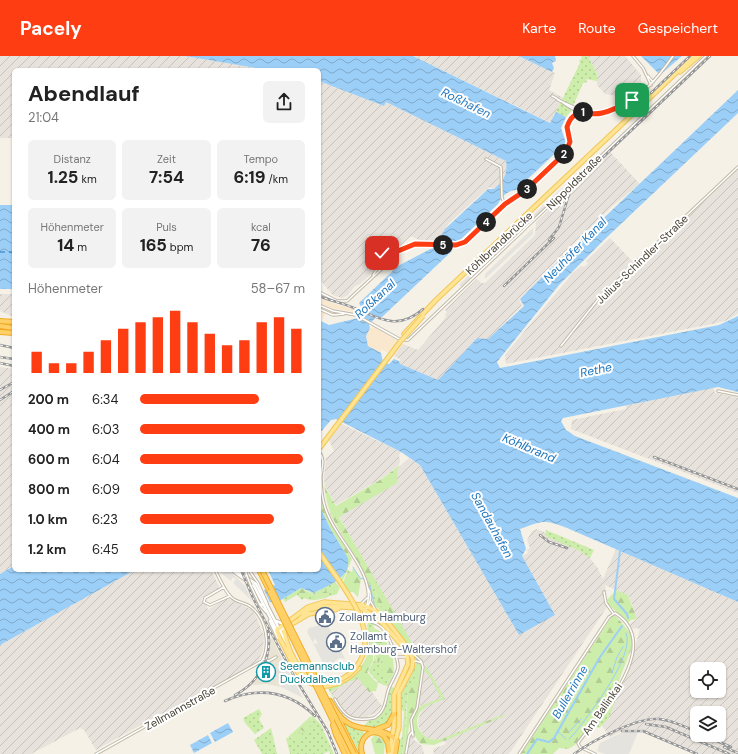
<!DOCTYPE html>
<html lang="de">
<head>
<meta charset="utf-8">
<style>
	:root { --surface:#fff; --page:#f2f2f2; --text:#222; --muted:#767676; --accent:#ff3d12 }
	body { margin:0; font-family:"DM Sans",sans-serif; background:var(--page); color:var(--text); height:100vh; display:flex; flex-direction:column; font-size:15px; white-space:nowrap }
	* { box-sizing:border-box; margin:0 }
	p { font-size:13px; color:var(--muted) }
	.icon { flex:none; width:22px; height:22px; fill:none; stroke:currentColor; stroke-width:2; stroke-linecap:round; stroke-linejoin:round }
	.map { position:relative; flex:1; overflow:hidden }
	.details { position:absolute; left:12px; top:12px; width:309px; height:504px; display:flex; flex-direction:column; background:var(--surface); border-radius:6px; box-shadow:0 1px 3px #0004 }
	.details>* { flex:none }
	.tools { position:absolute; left:690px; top:606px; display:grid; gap:8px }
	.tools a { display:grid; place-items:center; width:36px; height:36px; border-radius:6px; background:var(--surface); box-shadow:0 1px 3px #0004; font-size:20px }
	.pin { position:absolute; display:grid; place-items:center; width:34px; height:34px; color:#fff; margin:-17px; border-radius:8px; box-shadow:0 2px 6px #0006 }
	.km { position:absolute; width:20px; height:20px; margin:-10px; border-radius:50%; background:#222; color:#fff; font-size:11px; line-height:20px; text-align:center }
	.round { display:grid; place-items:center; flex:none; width:42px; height:42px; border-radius:6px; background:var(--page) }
	.overview { display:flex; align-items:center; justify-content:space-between; height:68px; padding:0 16px }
	h1 { font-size:22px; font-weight:700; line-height:30px }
	.figures { display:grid; grid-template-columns:repeat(3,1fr); gap:6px; height:68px; padding:4px 16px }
	.figures div { display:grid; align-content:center; border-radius:6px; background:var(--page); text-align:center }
	.figures b { font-size:17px; font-weight:700 }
	.figures small { font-size:11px; font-weight:400 }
	.figures p { font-size:11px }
	.chart { height:112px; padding:8px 16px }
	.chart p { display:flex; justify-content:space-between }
	.chart svg { width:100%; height:72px; margin-top:4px; stroke:var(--accent); stroke-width:6 }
	ul { padding:0 16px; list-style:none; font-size:13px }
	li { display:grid; grid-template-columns:64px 48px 1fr; align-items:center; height:30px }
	li i { height:10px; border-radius:5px; background:var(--accent) }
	header { display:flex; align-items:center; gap:24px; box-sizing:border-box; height:56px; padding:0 20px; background:var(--accent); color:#fff }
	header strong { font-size:19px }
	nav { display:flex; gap:22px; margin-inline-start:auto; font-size:14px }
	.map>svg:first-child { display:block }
</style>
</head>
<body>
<header>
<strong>Pacely</strong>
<nav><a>Karte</a><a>Route</a><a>Gespeichert</a></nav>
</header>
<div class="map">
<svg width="738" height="698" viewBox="0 0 738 698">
	<defs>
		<pattern id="industrial-furrows" width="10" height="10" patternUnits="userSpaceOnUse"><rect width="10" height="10" fill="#e7e2db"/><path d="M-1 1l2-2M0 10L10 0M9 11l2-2" fill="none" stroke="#c8c3bd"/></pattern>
		<pattern id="grass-dots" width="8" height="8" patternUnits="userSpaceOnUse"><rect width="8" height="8" fill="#cdedaa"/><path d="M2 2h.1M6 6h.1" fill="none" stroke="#b2cc93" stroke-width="1.8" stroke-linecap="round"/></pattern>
		<pattern id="forest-firs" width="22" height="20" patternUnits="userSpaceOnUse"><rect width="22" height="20" fill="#cdedaa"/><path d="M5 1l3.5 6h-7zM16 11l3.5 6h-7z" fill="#b2cc93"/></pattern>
		<pattern id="water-waves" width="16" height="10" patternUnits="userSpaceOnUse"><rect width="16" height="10" fill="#9bcff8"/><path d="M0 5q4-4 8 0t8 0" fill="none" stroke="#80aaca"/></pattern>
	</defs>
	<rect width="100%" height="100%" fill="#f5f1e6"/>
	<path fill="#e9e3d3" d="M272,582L284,607L272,613L281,631L266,628L254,629L252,628L267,606L270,595V583Z"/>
	<path fill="#f9e8ce" d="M319,241L332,247L354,253L360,256V259L350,255L329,252L321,265L319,264Z
		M374,271L403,288L394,300L381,293V297L368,291L366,279L370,272Z"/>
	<path fill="url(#industrial-furrows)" fill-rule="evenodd" d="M0,0H185L267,14H14V82H0Z
		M413,0H519L555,17L549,34L562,41V43L551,67Z
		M588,0H625L641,19V28L632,37L623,41L605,38L597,29V18Z
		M319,25L384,50L386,46L506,105L508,115L504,124L494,133L489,131L448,168L439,186L421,185L411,180L400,190L395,184L370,206L375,212L371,218L360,228L355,230L348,239L342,242L333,239L319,223Z
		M610,96L640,128L611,151L587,176H585L519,243L522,250L488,283L477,282L438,324L399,308L400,303L394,300L403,288L418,294L446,261L445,259L447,256L445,254L477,223L481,227H485L535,179L536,166L556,147L567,139L582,120Z
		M738,114V257L736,259L725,265L712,268L506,308L505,299L572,218L581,210L584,211L588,208L586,205L610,182L632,205L638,201L641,204L640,206Z
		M0,238H14V261L0,255Z
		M0,311L14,313V510L0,518Z
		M713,331L715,337L738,341V437L571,373L572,364L626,353V349Z
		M342,368L401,396L399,399L400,406L397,411L382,422L336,449L325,430L324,422L326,402L334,395L329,384Z
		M409,402L420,409L519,579L555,559L522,500L528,497L527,494L530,492L527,484L532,475L537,473L546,477V479L578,494L588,500L597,511L603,523L616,493L738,546V698H699L641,673H627L610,681L598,664L622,629L629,613L640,573L636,572L633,573L629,568L637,563L629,540L605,529L606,536L603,537V543L607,551L509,698H434L433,693L446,688L444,683L435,684L426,681L421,676L418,668L419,661L423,653L419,648L425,611L424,607L418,602L339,460L394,428L397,413ZM697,613H719V635H697ZM697,657H719V679H697Z
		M135,514H211L219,530L218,533L202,542L201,545L206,548L208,554L227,542L252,554L256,560L264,580L263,594L258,606L196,641L162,660H157L96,694L84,674L80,672L31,698H0V589Z
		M360,620L382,650L376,657L368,660L367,664L348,662L346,664L340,656L331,636Z
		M410,673L414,684L422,690L424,698H405Z"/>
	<path fill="url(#grass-dots)" d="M581,0H588L597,18V25L586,23L587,26L583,27L571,55L566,61L556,56L580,7L579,4L582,3Z
		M327,446L332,461L367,518L375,533L379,549C385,550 394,561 396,566L394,570L386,559L374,549L366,520L331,460Z
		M546,474L594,494L590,502L578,494L547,481L545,479Z
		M335,526L337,528L317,540L304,533L299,538L303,537L318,543L340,531L337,538C326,541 316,547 304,542L302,544L297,539L285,546L283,543L301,532L314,537Z
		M368,566L373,568L374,572L370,575C373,594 367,612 351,622L353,625H350L331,636L340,656L328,632C351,625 370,609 369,584C369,578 366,571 368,566Z
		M374,599L378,608L380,603L383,604L382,610L389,623L386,630L379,627L368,615L374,605Z
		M418,610L420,612C417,621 410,628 408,638C404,657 408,678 402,698H396L399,684L402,682L404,655L401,654V657V636L414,611Z
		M391,631L395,632L391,665L382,672L364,670L368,665C387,658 385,649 391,631Z
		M619,636L608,663L599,672L595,671V668Z
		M259,653L262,658L259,663L264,672L255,678L245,667L243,662Z
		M312,659L321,669L334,698H330L329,695L323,698H290L286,682L294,681L296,685L302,678L299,676L310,670Z
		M343,666L363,673L364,679L360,686V698Z
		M271,672L277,698H262L254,684Z"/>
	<path fill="url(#forest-firs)" d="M400,409L397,415V427L339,461L422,604L416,599L394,570L396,566C394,561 385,550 379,549L375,533L369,525L332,461L327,446L324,429L336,450L383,422Z
		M319,415L323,447L329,462L352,503L342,526L341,523L348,502L330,472L319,449Z
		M353,512L361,523L358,541L353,536H349L343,527L348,514L352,516Z
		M337,528L340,531L318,543L298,537L302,533L317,540Z
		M616,534L628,539L637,563L631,564L628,567L608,548L607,544Z
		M612,560H616L632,579V591L616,632L575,689L568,693L559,692L553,698H521Z
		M374,572L383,577L393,603L394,616L388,630H386L389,623L381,614L383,604L380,603L378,608L375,599H373V605L367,616L378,628L376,635L369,636L358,622L353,625L351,622C366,610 373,596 370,575Z
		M417,606L421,609L422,612L416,651L410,664L405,698H402C408,678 405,658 408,638C409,627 417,621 420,612L414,611Z
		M426,610L445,643C438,646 427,648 422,654C409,668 424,687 441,683L505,658L502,661L434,689L421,688C411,679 408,659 420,651C426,647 435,645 441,642L428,618L424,616Z
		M311,660L310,673L305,676L301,674L299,676L302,678L299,685L296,686L294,681H288Z
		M375,679L385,685L384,698H375L371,683Z"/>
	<path fill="#e5e3de" d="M562,132L565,134L462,231L459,229Z
		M533,172V178L485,223V218Z
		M220,514H229L245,530L252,545L233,527L236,523L233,521L231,525L222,518Z
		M321,569L329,572L335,583L330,582L332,586L338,588L345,603L340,602L335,605V609L329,612L324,609L313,587L318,588L315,582L313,587L307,576L309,572Z
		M284,607L303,642L281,631L272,613Z
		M631,675L638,676L629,698H605L597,695L600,687L621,677Z"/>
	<path fill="url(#water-waves)" d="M185,0H413L550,67L556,56L566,61L561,72L566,87L516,134C507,135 502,140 498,148L458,186L450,191L452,195L382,261H376L369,269L370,272L366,280L368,290L381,297L383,306L389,308L394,303L399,305L400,308L438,324L477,282L488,283L524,250L520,243L545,218L738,34V57L604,184L559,229L497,306L500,312L719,269L738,260V336L718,331L563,362L561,365L566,374L575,380L738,442V546L567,472C543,463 543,465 520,473L526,493L522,500L555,559L519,579L420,409L401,396L336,363L331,364L319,378V264L329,269L358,262L364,256L359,247L398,210L436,190L445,173L488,133H494C504,124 508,118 506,105L386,46L384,50L319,25V14H267Z
		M519,0H555L556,5L552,7L554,12L552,16Z
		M641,0H682L660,19Z
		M0,149H14V233H0Z
		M319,449L330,472L348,502C351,522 329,529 314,537L301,532L276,547L270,546L264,534L275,529L268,514H319Z
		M14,510V514H135L0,589V518Z
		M228,667L233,676L215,686L210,677Z
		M208,679L212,687L194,697L190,689Z"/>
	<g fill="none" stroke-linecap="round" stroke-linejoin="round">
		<path stroke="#9bcff8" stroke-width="1" d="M353,511L360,522L364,523
			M369,526L374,547
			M612,617L617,601L623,591
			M557,675L566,683
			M569,676L581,663
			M569,683L574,678C588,660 636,599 626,577"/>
		<path stroke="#9bcff8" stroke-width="2" d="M620,495L614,543L627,558L628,562
			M527,698L537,683L549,686L554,682L600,601L622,570"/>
		<path stroke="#2178c0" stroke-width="1" stroke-dasharray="5 4" stroke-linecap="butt" d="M0,196H14"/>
		<g stroke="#c1b9a7" stroke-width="3.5">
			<path id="minor" d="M633,0L643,12L651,29
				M648,20L653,26
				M552,40C561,44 568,52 578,55C592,61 603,57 617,51C643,40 657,23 673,0
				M558,44L578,53L581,56
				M486,103L501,111L502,142L505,148
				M385,195L393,196
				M382,199V194L387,198L391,197L415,189H456L465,186C479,172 493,159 508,146C514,141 520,139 526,134C539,123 553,110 564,98C578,83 555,68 581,56
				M381,203L383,206L387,205L389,201L387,198
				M390,204L396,198
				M379,214L386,207
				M373,219L378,212L381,200L385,197
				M319,236L337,245H347L401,195
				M319,249L333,255L356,259L401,284H408L706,0
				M319,253L333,259L344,258
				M561,290L600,241L738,111
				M718,335L738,339
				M319,396C326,404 321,413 321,422C321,434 323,448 328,459C339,486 376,519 367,549
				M245,514L247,520
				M249,514L258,527L267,547
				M251,530L260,549L266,556
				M224,531L205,542L204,546L210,549L230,540
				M604,536L606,547L613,557
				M371,546L375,553
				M259,547L264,550
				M361,548L367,542
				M412,597L421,605L423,611L417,652L411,664L413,680
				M397,601H407
				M263,603L269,605L276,601
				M413,606L416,605L422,607
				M335,643C345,662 353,666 374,662C385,656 385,646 388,635C390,628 396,620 398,612C399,604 387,574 380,570C374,565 367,567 363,558C368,550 374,543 368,532
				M406,697L409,680L412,676
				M96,698L262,605C271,589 266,562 251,551C245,546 237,547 231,541C224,534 220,523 215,514
				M519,698L609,561L615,557C665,588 600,657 578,687L580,691L595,698"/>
		</g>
		<g stroke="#c1b9a7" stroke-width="4.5">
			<path id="tertiary" d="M232,514L254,530L276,573L280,574L287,571
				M236,514L256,528L286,586
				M270,565L278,582
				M276,565L284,568"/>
		</g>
		<g stroke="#f1c758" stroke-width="5.5">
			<path id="primary" d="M680,16L699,0
				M404,278L436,244L694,0
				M319,393L334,373
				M299,564L308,554L324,550L361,552L379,563L404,592L407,600L408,608L394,639V670L389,698
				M359,612C343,630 317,639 299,618C294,612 291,604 287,596C284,589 278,582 277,574L308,551L324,546L363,549L374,554L383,560L409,593L413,604L412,612L399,637V671L392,698
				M335,626C305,632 290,601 284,576L287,571L309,558L338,553"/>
		</g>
		<g stroke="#eeaa26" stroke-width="6">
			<path id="motorway" d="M0,265L14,266
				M0,270L14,272
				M0,276L14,277
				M259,514L270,536
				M330,645C334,651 338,660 345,665C359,676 379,670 393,681
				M337,659L356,698
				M332,663L350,698
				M333,669L336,679L345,698
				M377,673L388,669L394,658
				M362,698C358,683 370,670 384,680L388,687L389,695
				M395,698L397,685"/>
		</g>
		<use href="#minor" stroke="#fff" stroke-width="1.5"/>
		<use href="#tertiary" stroke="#fff" stroke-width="2.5"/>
		<use href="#primary" stroke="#ffe494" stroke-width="3.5"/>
		<use href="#motorway" stroke="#ffd066" stroke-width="4"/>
		<g stroke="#969696" stroke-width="2.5">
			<path id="rail" d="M651,37L690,0
				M549,184L559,171L569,138L582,121L710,0
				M504,230L554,182
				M319,240C331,245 343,247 354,252C381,263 398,275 423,253
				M0,289L14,292
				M0,301L14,303
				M0,307L14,310
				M0,334L14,326
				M0,344L14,335
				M654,401L738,433
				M540,479L549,486L567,492
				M241,514L253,542L294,620L328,676L337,698
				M235,639C258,627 273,602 268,575
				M225,645C257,631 288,634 315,660
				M646,668L666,671L729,698
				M622,675H643L697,698
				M703,679L731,691
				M724,691L738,697
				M574,698C592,685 637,661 659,663C672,664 685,671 697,676"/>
		</g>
		<use href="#rail" stroke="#fff" stroke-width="1" stroke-dasharray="3" stroke-linecap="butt"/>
		<g stroke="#c1b9a7" stroke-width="3.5" stroke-linecap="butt">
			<path id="minor-bridge" d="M247,520L251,530"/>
		</g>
		<g stroke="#f1c758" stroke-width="5.5" stroke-linecap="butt">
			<path id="primary-bridge" d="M334,373L400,286L423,260
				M319,496C338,525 380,570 360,605C355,615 346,622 335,626"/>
		</g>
		<g stroke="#eeaa26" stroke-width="6" stroke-linecap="butt">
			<path id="motorway-bridge" d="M262,514L354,698
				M270,536L332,663"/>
		</g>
		<use href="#minor-bridge" stroke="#fff" stroke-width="1.5"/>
		<use href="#primary-bridge" stroke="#ffe494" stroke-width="3.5"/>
		<use href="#motorway-bridge" stroke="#ffd066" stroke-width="4"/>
	</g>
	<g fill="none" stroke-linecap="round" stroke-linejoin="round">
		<g stroke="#fff" stroke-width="8">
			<path id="route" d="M382,197V198L398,195L415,188L456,189L465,186L505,148L526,134L565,97L570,86L567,71C574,49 587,61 602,57C612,55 623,49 632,44"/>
		</g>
		<use href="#route" stroke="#ff3d12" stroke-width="5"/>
	</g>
	<defs>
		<g id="civic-ring" transform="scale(1)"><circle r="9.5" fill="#fff" stroke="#5c6f8a" stroke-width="1.5"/><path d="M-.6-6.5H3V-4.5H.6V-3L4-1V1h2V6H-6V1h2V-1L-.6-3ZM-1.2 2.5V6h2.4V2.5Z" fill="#5c6f8a"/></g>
		<g id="building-ring" transform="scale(1)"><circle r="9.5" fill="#fff" stroke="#0f9aa8" stroke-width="1.5"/><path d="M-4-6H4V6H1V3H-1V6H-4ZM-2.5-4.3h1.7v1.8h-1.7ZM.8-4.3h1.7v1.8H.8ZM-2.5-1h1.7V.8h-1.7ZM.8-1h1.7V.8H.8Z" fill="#0f9aa8"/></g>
	</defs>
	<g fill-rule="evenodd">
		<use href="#civic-ring" x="325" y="561"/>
		<use href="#civic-ring" x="336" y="586"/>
		<use href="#building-ring" x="266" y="616"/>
	</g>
	<g text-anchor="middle" stroke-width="4" stroke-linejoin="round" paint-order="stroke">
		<g font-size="11" fill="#484134" stroke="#fff">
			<text transform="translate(574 126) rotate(-45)" y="4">Nippoldstraße</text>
			<text transform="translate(499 187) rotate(-43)" y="4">Köhlbrandbrücke</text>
			<text transform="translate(642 203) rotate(-44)" y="4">Julius-Schindler-Straße</text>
			<text transform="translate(180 652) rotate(-29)" y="4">Zellmannstraße</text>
			<text transform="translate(602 653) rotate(-55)" y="4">Am Ballinkai</text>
		</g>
		<g font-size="11" fill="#4e5e75" stroke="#fff" text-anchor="start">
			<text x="339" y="565">Zollamt Hamburg</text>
			<text x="350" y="584">Zollamt<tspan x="350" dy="13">Hamburg-Waltershof</tspan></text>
		</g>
		<g font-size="11" fill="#0d838f" stroke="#fff" text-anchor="start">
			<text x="280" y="614">Seemannsclub<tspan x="280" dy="13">Duckdalben</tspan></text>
		</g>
		<g font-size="12" font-style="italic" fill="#2178c0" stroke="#fff">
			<text transform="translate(466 47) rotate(26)" y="4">Roßhafen</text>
			<text transform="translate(575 194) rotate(-46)" y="4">Neuhöfer Kanal</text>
			<text transform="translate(375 243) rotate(-43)" y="4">Roßkanal</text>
			<text transform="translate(596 314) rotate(-12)" y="4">Rethe</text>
			<text transform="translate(529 392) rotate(23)" y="4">Köhlbrand</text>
			<text transform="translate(492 469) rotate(61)" y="4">Sandauhafen</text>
			<text transform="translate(570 636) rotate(-60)" y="4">Bullerrinne</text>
		</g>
	</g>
</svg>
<div class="tools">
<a><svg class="icon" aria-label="locate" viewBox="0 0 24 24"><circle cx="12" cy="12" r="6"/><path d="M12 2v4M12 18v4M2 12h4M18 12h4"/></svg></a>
<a><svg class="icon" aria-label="layers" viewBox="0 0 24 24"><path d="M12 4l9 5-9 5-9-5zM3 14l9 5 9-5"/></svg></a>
</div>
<div class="pin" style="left:632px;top:44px;background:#1e9e55"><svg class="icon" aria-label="arrive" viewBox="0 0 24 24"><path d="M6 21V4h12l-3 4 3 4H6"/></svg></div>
<div class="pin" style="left:382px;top:197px;background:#d93025"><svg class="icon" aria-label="check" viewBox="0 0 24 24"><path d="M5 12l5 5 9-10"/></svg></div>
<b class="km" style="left:583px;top:56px">1</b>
<b class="km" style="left:564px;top:98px">2</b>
<b class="km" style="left:527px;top:133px">3</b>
<b class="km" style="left:486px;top:166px">4</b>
<b class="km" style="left:443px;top:189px">5</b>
<section class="details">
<div class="overview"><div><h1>Abendlauf</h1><p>21:04</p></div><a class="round"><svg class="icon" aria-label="share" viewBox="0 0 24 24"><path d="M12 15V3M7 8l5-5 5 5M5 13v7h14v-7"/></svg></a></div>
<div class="figures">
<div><p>Distanz</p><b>1.25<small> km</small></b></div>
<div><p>Zeit</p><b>7:54</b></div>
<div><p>Tempo</p><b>6:19<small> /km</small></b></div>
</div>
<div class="figures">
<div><p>Höhenmeter</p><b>14<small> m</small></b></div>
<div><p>Puls</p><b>165<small> bpm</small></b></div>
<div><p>kcal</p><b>76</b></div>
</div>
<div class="chart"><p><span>Höhenmeter</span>58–67 m</p>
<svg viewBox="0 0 160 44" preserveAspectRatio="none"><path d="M5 44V31M15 44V38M25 44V38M35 44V31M45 44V24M55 44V17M65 44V13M75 44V10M85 44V6M95 44V13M105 44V20M115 44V27M125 44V24M135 44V13M145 44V10M155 44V17"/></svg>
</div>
<ul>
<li><b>200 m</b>6:34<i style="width:72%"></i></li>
<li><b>400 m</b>6:03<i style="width:100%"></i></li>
<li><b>600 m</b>6:04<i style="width:99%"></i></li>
<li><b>800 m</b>6:09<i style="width:93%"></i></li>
<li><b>1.0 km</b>6:23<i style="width:81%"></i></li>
<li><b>1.2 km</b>6:45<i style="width:64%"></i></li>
</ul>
</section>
</div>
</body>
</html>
